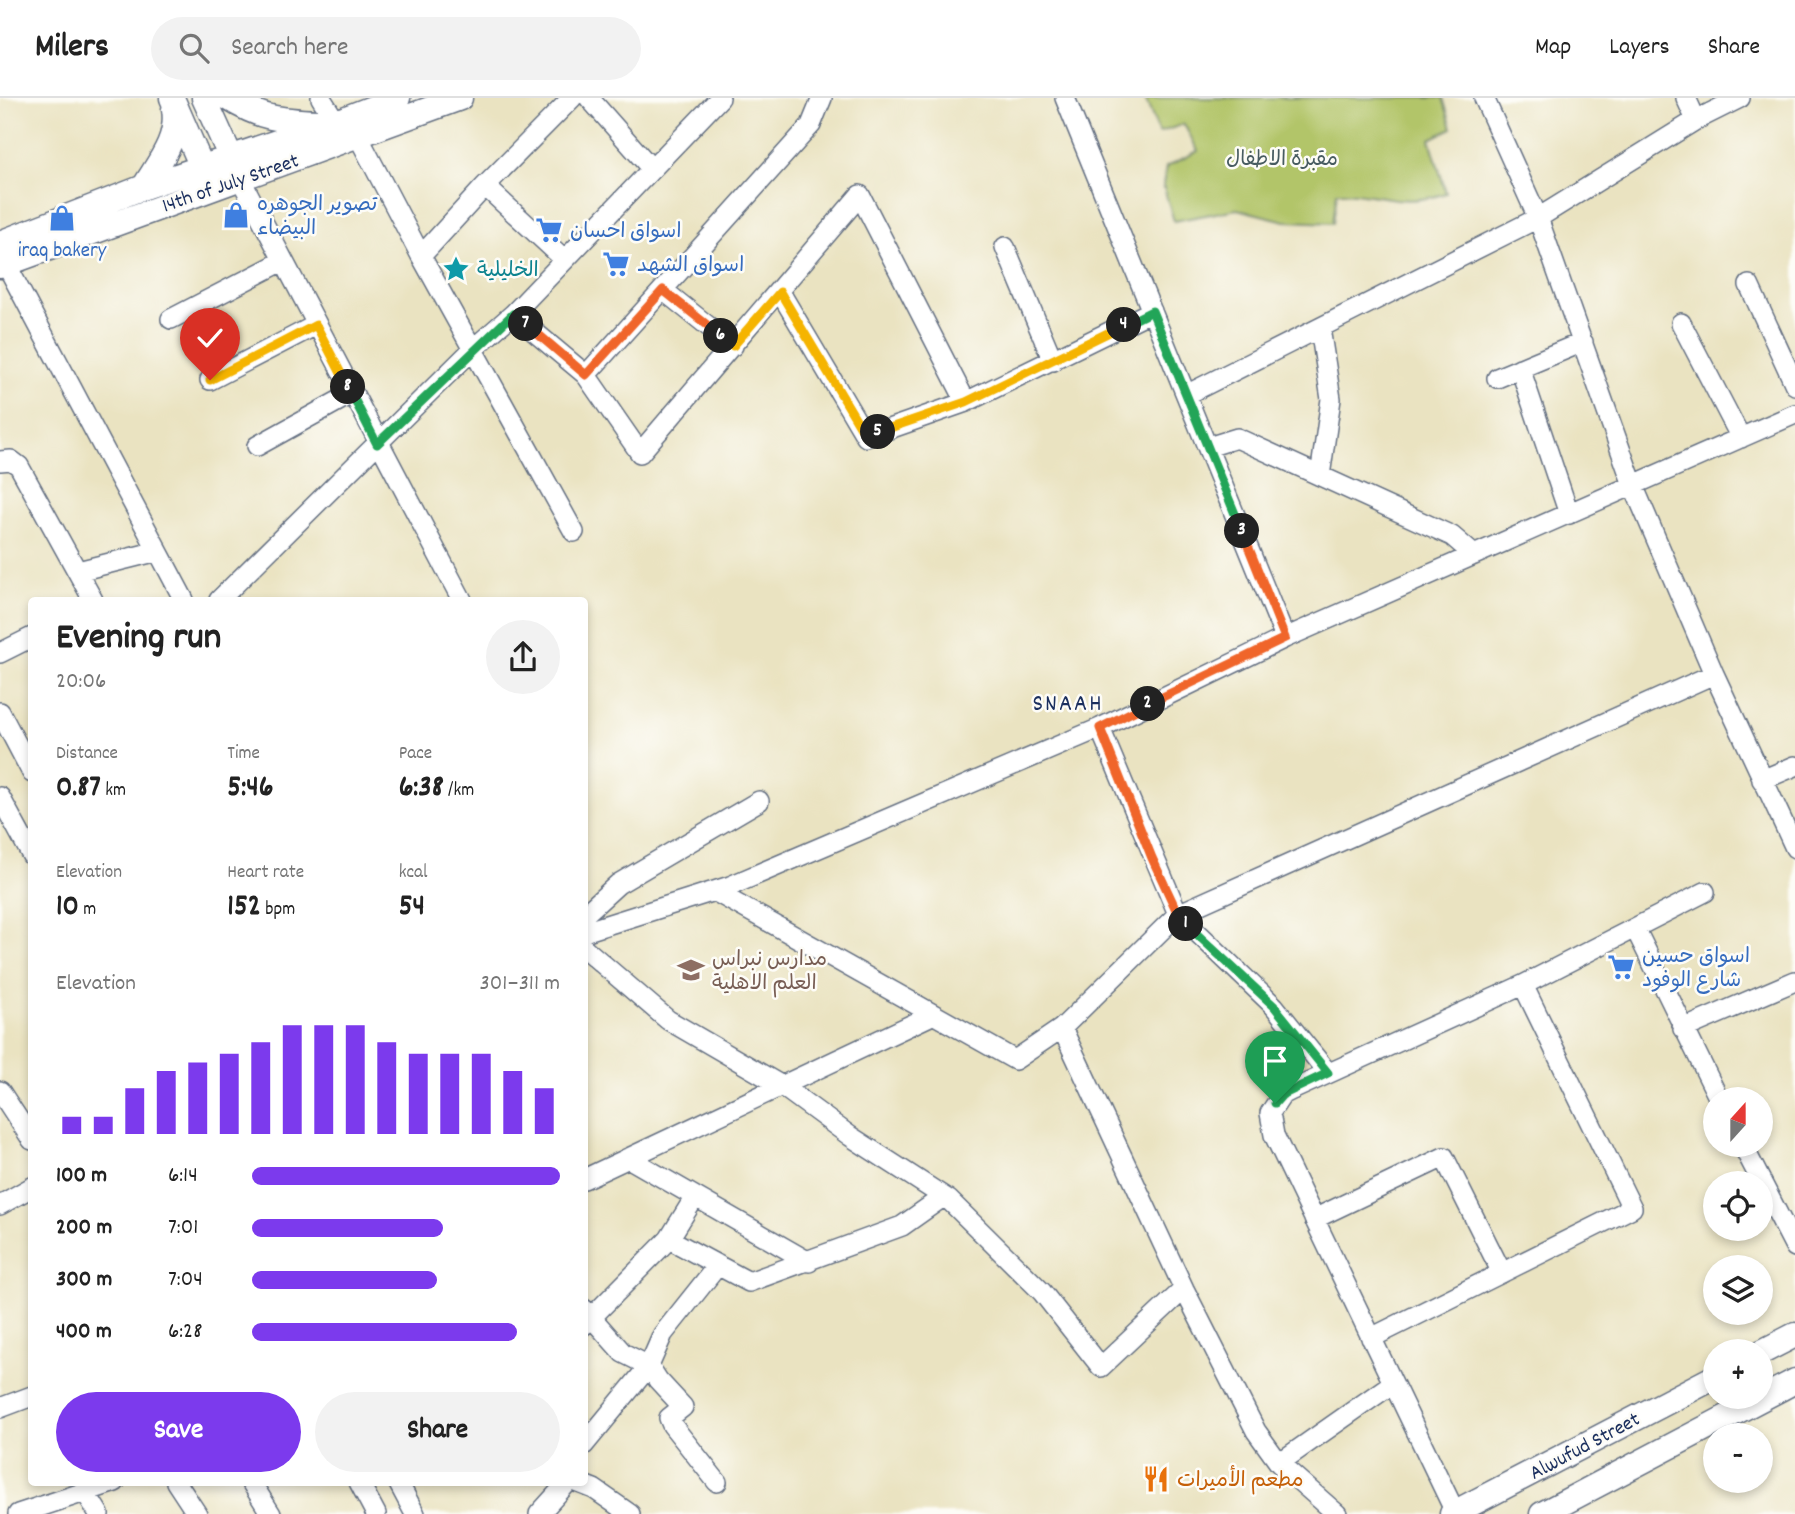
<!DOCTYPE html>
<html lang="en">
<head>
<meta charset="utf-8">
<style>
	:root { --surface:#fff; --page:#f2f2f2; --text:#222; --muted:#767676; --line:#e0e0e0; --accent:#7c3aed }
	body { margin:0; font-family:Dekko,"Playpen Sans Arabic",sans-serif; background:var(--page); color:var(--text); height:100vh; display:flex; flex-direction:column; font-size:26px; white-space:nowrap }
	* { box-sizing:border-box; margin:0 }
	p { font-size:23px; color:var(--muted) }
	.icon { flex:none; width:38px; height:38px; fill:none; stroke:currentColor; stroke-width:2; stroke-linecap:round; stroke-linejoin:round }
	.map { position:relative; flex:1; overflow:hidden }
	.drawer { position:absolute; left:28px; top:499px; width:560px; height:889px; display:flex; flex-direction:column; background:var(--surface); border-radius:7px; box-shadow:0 4px 10px #0003 }
	.drawer>* { flex:none }
	.needle { width:46px; rotate:21deg }
	.fabs { position:absolute; left:1703px; top:989px; display:grid; gap:14px }
	.fabs a { display:grid; place-items:center; width:70px; height:70px; border-radius:50%; background:var(--surface); box-shadow:0 4px 10px #0003; font-size:35px }
	.pin { position:absolute; display:grid; place-items:center; width:60px; height:60px; color:#fff; margin:-72px -30px; border-radius:50% 50% 50% 0; rotate:-45deg; box-shadow:0 0 7px #0007 }
	.pin .icon { rotate:45deg }
	.km { position:absolute; width:35px; height:35px; margin:-18px; border-radius:50%; background:#222; color:#fff; font-size:19px; line-height:35px; text-align:center }
	.round { display:grid; place-items:center; flex:none; width:74px; height:74px; border-radius:37px; background:var(--page) }
	.head { display:flex; align-items:center; justify-content:space-between; height:119px; padding:0 28px }
	h1 { font-size:38px; font-weight:700; line-height:52px }
	.metrics { display:grid; grid-template-columns:repeat(3,1fr); gap:10px; height:119px; padding:7px 28px }
	.metrics div { display:grid; align-content:center }
	.metrics b { font-size:30px; font-weight:700 }
	.metrics small { font-size:19px; font-weight:400 }
	.metrics p { font-size:19px }
	.chart { height:196px; padding:14px 28px }
	.chart p { display:flex; justify-content:space-between }
	.chart svg { width:100%; height:126px; margin-top:7px; stroke:var(--accent); stroke-width:6 }
	.cta { display:flex; gap:14px; margin-top:auto; padding:14px 28px }
	.cta a { flex:1; height:80px; border-radius:42px; background:var(--accent); color:#fff; font-size:28px; font-weight:700; line-height:80px; text-align:center }
	.cta a+a { background:var(--page); color:var(--text) }
	ul { padding:0 28px; list-style:none; font-size:23px }
	li { display:grid; grid-template-columns:112px 84px 1fr; align-items:center; height:52px }
	li i { height:18px; border-radius:9px; background:var(--accent) }
	header { display:flex; align-items:center; gap:42px; box-sizing:border-box; height:98px; padding:0 35px; background:var(--surface); border-bottom:2px solid var(--line) }
	header strong { font-size:33px }
	nav { display:flex; gap:38px; margin-inline-start:auto; font-size:24px }
	.search { width:490px; height:63px; background:var(--page); display:flex; align-items:center; gap:18px; box-sizing:border-box; padding:0 24px; border-radius:38px; color:var(--muted); font-size:26px }
	.map>svg:first-child { display:block }
</style>
</head>
<body>
<header>
<strong>Milers</strong>
<div class="search"><svg class="icon" aria-label="search" viewBox="0 0 24 24"><circle cx="10" cy="10" r="6"/><path d="M15 15l6 6"/></svg>Search here</div>
<nav><a>Map</a><a>Layers</a><a>Share</a></nav>
</header>
<div class="map">
<svg width="1795" height="1416" viewBox="0 0 1795 1416">
	<rect width="100%" height="100%" fill="#fdfcf7"/>
	<filter id="ink" filterUnits="userSpaceOnUse"><feTurbulence type="fractalNoise" baseFrequency=".0143" numOctaves="2"/><feDisplacementMap in="SourceGraphic" scale="14" xChannelSelector="R" yChannelSelector="G"/><feConvolveMatrix kernelMatrix="1 2 1 2 8 2 1 2 1" color-interpolation-filters="sRGB"/></filter>
	<filter id="wash" filterUnits="userSpaceOnUse"><feTurbulence type="fractalNoise" baseFrequency=".00686" numOctaves="4" result="noise"/><feDisplacementMap in="SourceGraphic" scale="28" xChannelSelector="R" yChannelSelector="G"/><feGaussianBlur stdDeviation="1.57" result="paint"/><feColorMatrix in="noise" values="0 0 0 0 0 0 0 0 0 0 0 0 0 0 0 0 0 1.4 0 .05"/><feComposite in="paint" operator="in"/></filter>
	<g filter="url(#wash)">
		<rect width="100%" height="100%" fill="#eae3c1"/>
		<path fill="#b2c569" stroke="#667a64" stroke-width="2" d="M1145,0H1443L1452,30L1430,41L1446,95C1401,111 1381,94 1337,94L1333,125L1285,123L1237,111L1174,123L1163,87L1166,69L1198,53L1184,26L1159,35Z"/>
	</g>
	<g filter="url(#ink)">
		<g fill="none" stroke-linecap="round" stroke-linejoin="round">
			<g stroke="#636e81" stroke-width="22">
				<path id="minor" d="M321,0L336,24
					M589,0L650,69
					M1065,0L1285,540
					M1484,0L1538,120L1633,387L1714,576L1795,750
					M1686,0L1696,22
					M358,38L421,158L574,434
					M240,80L462,502
					M485,88L572,0
					M1005,149L1053,263
					M421,158L485,88L564,161
					M6,166L184,502
					M1749,187L1795,287
					M663,192L733,248
					M780,194L866,339L966,304L1152,213
					M513,216L586,277L640,355L860,97L966,304
					M171,221L283,163
					M1681,225L1741,340
					M1320,230L1331,301L1320,378
					M1520,270L1569,416
					M586,277L811,27L822,0
					M1497,280L1583,244
					M210,282L316,227
					M1186,297L1538,120L1696,22L1740,0
					M257,348L351,296
					M1208,349L1237,340L1452,438L1474,457
					M0,363L11,362L19,368L93,502
					M78,473L158,453
					M219,502L472,252L513,216L720,0
					M0,555L32,539
					M0,614L32,675
					M1100,630L1178,816L1274,908L1328,975
					M1762,682L1795,668
					M0,699L32,758
					M714,793L1015,962L1062,930L1178,816L1714,576
					M584,817L618,786L759,703
					M1636,832L1719,1001
					M584,834L730,788L1100,630L1285,540L1795,316
					M584,850L668,922L782,988L850,1038L949,1102L1042,1194L1101,1269L1184,1191
					M1062,930L1184,1191L1256,1333L1279,1365L1337,1416
					M1683,931L1795,883
					M0,993L32,1042
					M1742,1046L1795,1149
					M628,1060L809,1164
					M584,1081L932,917
					M0,1107L32,1089
					M1314,1121L1444,1059L1502,1175
					M669,1141L749,1184L902,1128L943,1099
					M584,1211L623,1255L649,1268L658,1282L683,1309L669,1320L672,1327L717,1384
					M584,1227L669,1141L695,1099
					M1371,1240L1632,1110L1523,887
					M0,1310L32,1298
					M584,1347L649,1268L663,1236L718,1167
					M1279,1365L1393,1285
					M176,1384L197,1416
					M251,1384L271,1416
					M359,1384L376,1416
					M398,1384L415,1416
					M576,1384L594,1391L630,1416
					M86,1395L99,1416
					M1455,1414L1274,1037L1270,1015L1282,997L1292,992L1523,887L1705,794
					M18,1416L115,1384
					M539,1416L568,1384"/>
			</g>
			<g stroke="#636e81" stroke-width="27">
				<path id="major" d="M172,0L208,83
					M204,0L237,73
					M228,0C261,21 280,22 318,24
					M144,89C159,64 179,41 174,11
					M0,145L144,89L336,24L398,0
					M0,168L460,0
					M1760,1255L1795,1237
					M1452,1416L1715,1279
					M1542,1416L1795,1283"/>
			</g>
			<use href="#minor" stroke="#fff" stroke-width="19"/>
			<use href="#major" stroke="#fff" stroke-width="24"/>
		</g>
	</g>
	<g fill="none" stroke-linecap="round" stroke-linejoin="round" filter="url(#ink)">
		<g stroke="#fff" stroke-width="14">
			<path id="split-1" d="M1186,826L1274,908L1328,975L1282,997L1275,1005"/>
		</g>
		<g stroke="#fff" stroke-width="14">
			<path id="split-2" d="M1148,606L1100,630L1152,760L1178,816L1186,826"/>
		</g>
		<g stroke="#fff" stroke-width="14">
			<path id="split-3" d="M1148,606L1285,540L1242,433"/>
		</g>
		<g stroke="#fff" stroke-width="14">
			<path id="split-4" d="M1124,227L1152,213L1242,433"/>
		</g>
		<g stroke="#fff" stroke-width="14">
			<path id="split-5" d="M878,334L966,304L1124,227"/>
		</g>
		<g stroke="#fff" stroke-width="14">
			<path id="split-6" d="M721,238L733,248L780,194L866,338L878,334"/>
		</g>
		<g stroke="#fff" stroke-width="14">
			<path id="split-7" d="M526,226L586,277L663,192L721,238"/>
		</g>
		<g stroke="#fff" stroke-width="14">
			<path id="split-8" d="M348,289L377,346L513,216L526,226"/>
		</g>
		<g stroke="#fff" stroke-width="14">
			<path id="split-9" d="M210,282L316,227L348,289"/>
		</g>
		<use href="#split-1" stroke="#22a559" stroke-width="9"/>
		<use href="#split-2" stroke="#f0652b" stroke-width="9"/>
		<use href="#split-3" stroke="#f0652b" stroke-width="9"/>
		<use href="#split-4" stroke="#22a559" stroke-width="9"/>
		<use href="#split-5" stroke="#f5b400" stroke-width="9"/>
		<use href="#split-6" stroke="#f5b400" stroke-width="9"/>
		<use href="#split-7" stroke="#f0652b" stroke-width="9"/>
		<use href="#split-8" stroke="#22a559" stroke-width="9"/>
		<use href="#split-9" stroke="#f5b400" stroke-width="9"/>
	</g>
	<defs>
		<g id="shop-bare" transform="scale(2.1)"><path d="M-5-2.5h2.3a2.7 3.5 0 0 1 5.4 0H5L5.5 6h-11ZM-1.5-2.5h3a1.5 2.3 0 0 0-3 0Z" fill="#3f7fe0" stroke="#fdfcf7" stroke-width="2.5" paint-order="stroke"/></g>
		<g id="supermarket-bare" transform="scale(2.1)"><path d="M-6-5.5h2.5l.6 2H6L4.5 2H-2.5L-4.4-4H-6ZM-1.5 3.2a1.3 1.3 0 1 0 .1 0ZM3 3.2a1.3 1.3 0 1 0 .1 0Z" fill="#3f7fe0" stroke="#fdfcf7" stroke-width="2.5" paint-order="stroke"/></g>
		<g id="sight-bare" transform="scale(2.1)"><path d="M0-6L1.8-2.2L6-1.7L2.9 1.2L3.7 5.4L0 3.3L-3.7 5.4L-2.9 1.2L-6-1.7L-1.8-2.2Z" fill="#0f9aa8" stroke="#fdfcf7" stroke-width="2.5" paint-order="stroke"/></g>
		<g id="school-bare" transform="scale(2.1)"><path d="M0-5L7-2L0 1L-7-2ZM-4 1L0 2.5L4 1V4Q0 6-4 4Z" fill="#8d6e63" stroke="#fdfcf7" stroke-width="2.5" paint-order="stroke"/></g>
		<g id="restaurant-bare" transform="scale(2.1)"><path d="M-5-6h1v4h1v-4h1v4h1v-4h1v5L-1.5 .5V6h-2V.5L-5-1ZM5-6V6H3V1.5H1.5Q1.5-4 5-6Z" fill="#e8710a" stroke="#fdfcf7" stroke-width="2.5" paint-order="stroke"/></g>
	</defs>
	<g fill-rule="evenodd">
		<use href="#shop-bare" x="236" y="117"/>
		<use href="#shop-bare" x="62" y="120"/>
		<use href="#supermarket-bare" x="549" y="132"/>
		<use href="#supermarket-bare" x="616" y="166"/>
		<use href="#sight-bare" x="456" y="171"/>
		<use href="#supermarket-bare" x="1621" y="869"/>
		<use href="#school-bare" x="691" y="872"/>
		<use href="#restaurant-bare" x="1156" y="1381"/>
	</g>
	<g text-anchor="middle" stroke-width="5" stroke-linejoin="round" paint-order="stroke">
		<g font-size="21" fill="#485c61" stroke="#fdfcf7">
			<text x="1282" y="67">مقبرة الاطفال</text>
		</g>
		<g font-size="21" fill="#1b2f5e" stroke="#fdfcf7">
			<text transform="translate(230 84) rotate(-19)" y="7">14th of July Street</text>
			<text transform="translate(1584 1347) rotate(-28)" y="7">Alwufud Street</text>
		</g>
		<g font-size="21" fill="#366cbe" stroke="#fdfcf7" text-anchor="start">
			<text x="257" y="112">تصوير الجوهره<tspan x="257" dy="24">البيضاء</tspan></text>
			<text x="570" y="139">اسواق احسان</text>
			<text x="62" y="158" text-anchor="middle">iraq bakery</text>
			<text x="637" y="173">اسواق الشهد</text>
			<text x="1642" y="864">اسواق حسين<tspan x="1642" dy="24">شارع الوفود</tspan></text>
		</g>
		<g font-size="21" fill="#0d838f" stroke="#fdfcf7" text-anchor="start">
			<text x="477" y="178">الخليلية</text>
		</g>
		<g font-size="21" fill="#785e54" stroke="#fdfcf7" text-anchor="start">
			<text x="712" y="867">مدارس نبراس<tspan x="712" dy="24">العلم الاهلية</tspan></text>
		</g>
		<g font-size="21" fill="#c56008" stroke="#fdfcf7" text-anchor="start">
			<text x="1177" y="1388">مطعم الأميرات</text>
		</g>
		<g font-size="24" letter-spacing="2" fill="#1b2f5e" stroke="#fdfcf7">
			<text x="1068" y="612">SNAAH</text>
		</g>
	</g>
</svg>
<div class="fabs">
<a><svg class="needle" viewBox="-14 -14 28 28"><path d="M0-13l5 13h-10z" fill="#e53935"/><path d="M0 13l5-13h-10z" fill="#767676"/></svg></a>
<a><svg class="icon" aria-label="locate" viewBox="0 0 24 24"><circle cx="12" cy="12" r="6"/><path d="M12 2v4M12 18v4M2 12h4M18 12h4"/></svg></a>
<a><svg class="icon" aria-label="layers" viewBox="0 0 24 24"><path d="M12 4l9 5-9 5-9-5zM3 14l9 5 9-5"/></svg></a>
<a>+</a>
<a>−</a>
</div>
<div class="pin" style="left:1275px;top:1005px;background:#1e9e55"><svg class="icon" aria-label="arrive" viewBox="0 0 24 24"><path d="M6 21V4h12l-3 4 3 4H6"/></svg></div>
<div class="pin" style="left:210px;top:282px;background:#d93025"><svg class="icon" aria-label="check" viewBox="0 0 24 24"><path d="M5 12l5 5 9-10"/></svg></div>
<b class="km" style="left:1186px;top:826px">1</b>
<b class="km" style="left:1148px;top:606px">2</b>
<b class="km" style="left:1242px;top:433px">3</b>
<b class="km" style="left:1124px;top:227px">4</b>
<b class="km" style="left:878px;top:334px">5</b>
<b class="km" style="left:721px;top:238px">6</b>
<b class="km" style="left:526px;top:226px">7</b>
<b class="km" style="left:348px;top:289px">8</b>
<section class="drawer">
<div class="head"><div><h1>Evening run</h1><p>20:06</p></div><a class="round"><svg class="icon" aria-label="share" viewBox="0 0 24 24"><path d="M12 15V3M7 8l5-5 5 5M5 13v7h14v-7"/></svg></a></div>
<div class="metrics">
<div><p>Distance</p><b>0.87<small> km</small></b></div>
<div><p>Time</p><b>5:46</b></div>
<div><p>Pace</p><b>6:38<small> /km</small></b></div>
</div>
<div class="metrics">
<div><p>Elevation</p><b>10<small> m</small></b></div>
<div><p>Heart rate</p><b>152<small> bpm</small></b></div>
<div><p>kcal</p><b>54</b></div>
</div>
<div class="chart"><p><span>Elevation</span>301–311 m</p>
<svg viewBox="0 0 160 44" preserveAspectRatio="none"><path d="M5 44V38M15 44V38M25 44V28M35 44V22M45 44V19M55 44V16M65 44V12M75 44V6M85 44V6M95 44V6M105 44V12M115 44V16M125 44V16M135 44V16M145 44V22M155 44V28"/></svg>
</div>
<ul>
<li><b>100 m</b>6:14<i style="width:100%"></i></li>
<li><b>200 m</b>7:01<i style="width:62%"></i></li>
<li><b>300 m</b>7:04<i style="width:60%"></i></li>
<li><b>400 m</b>6:28<i style="width:86%"></i></li>
</ul>
<div class="cta"><a>Save</a><a>Share</a></div>
</section>
</div>
</body>
</html>
